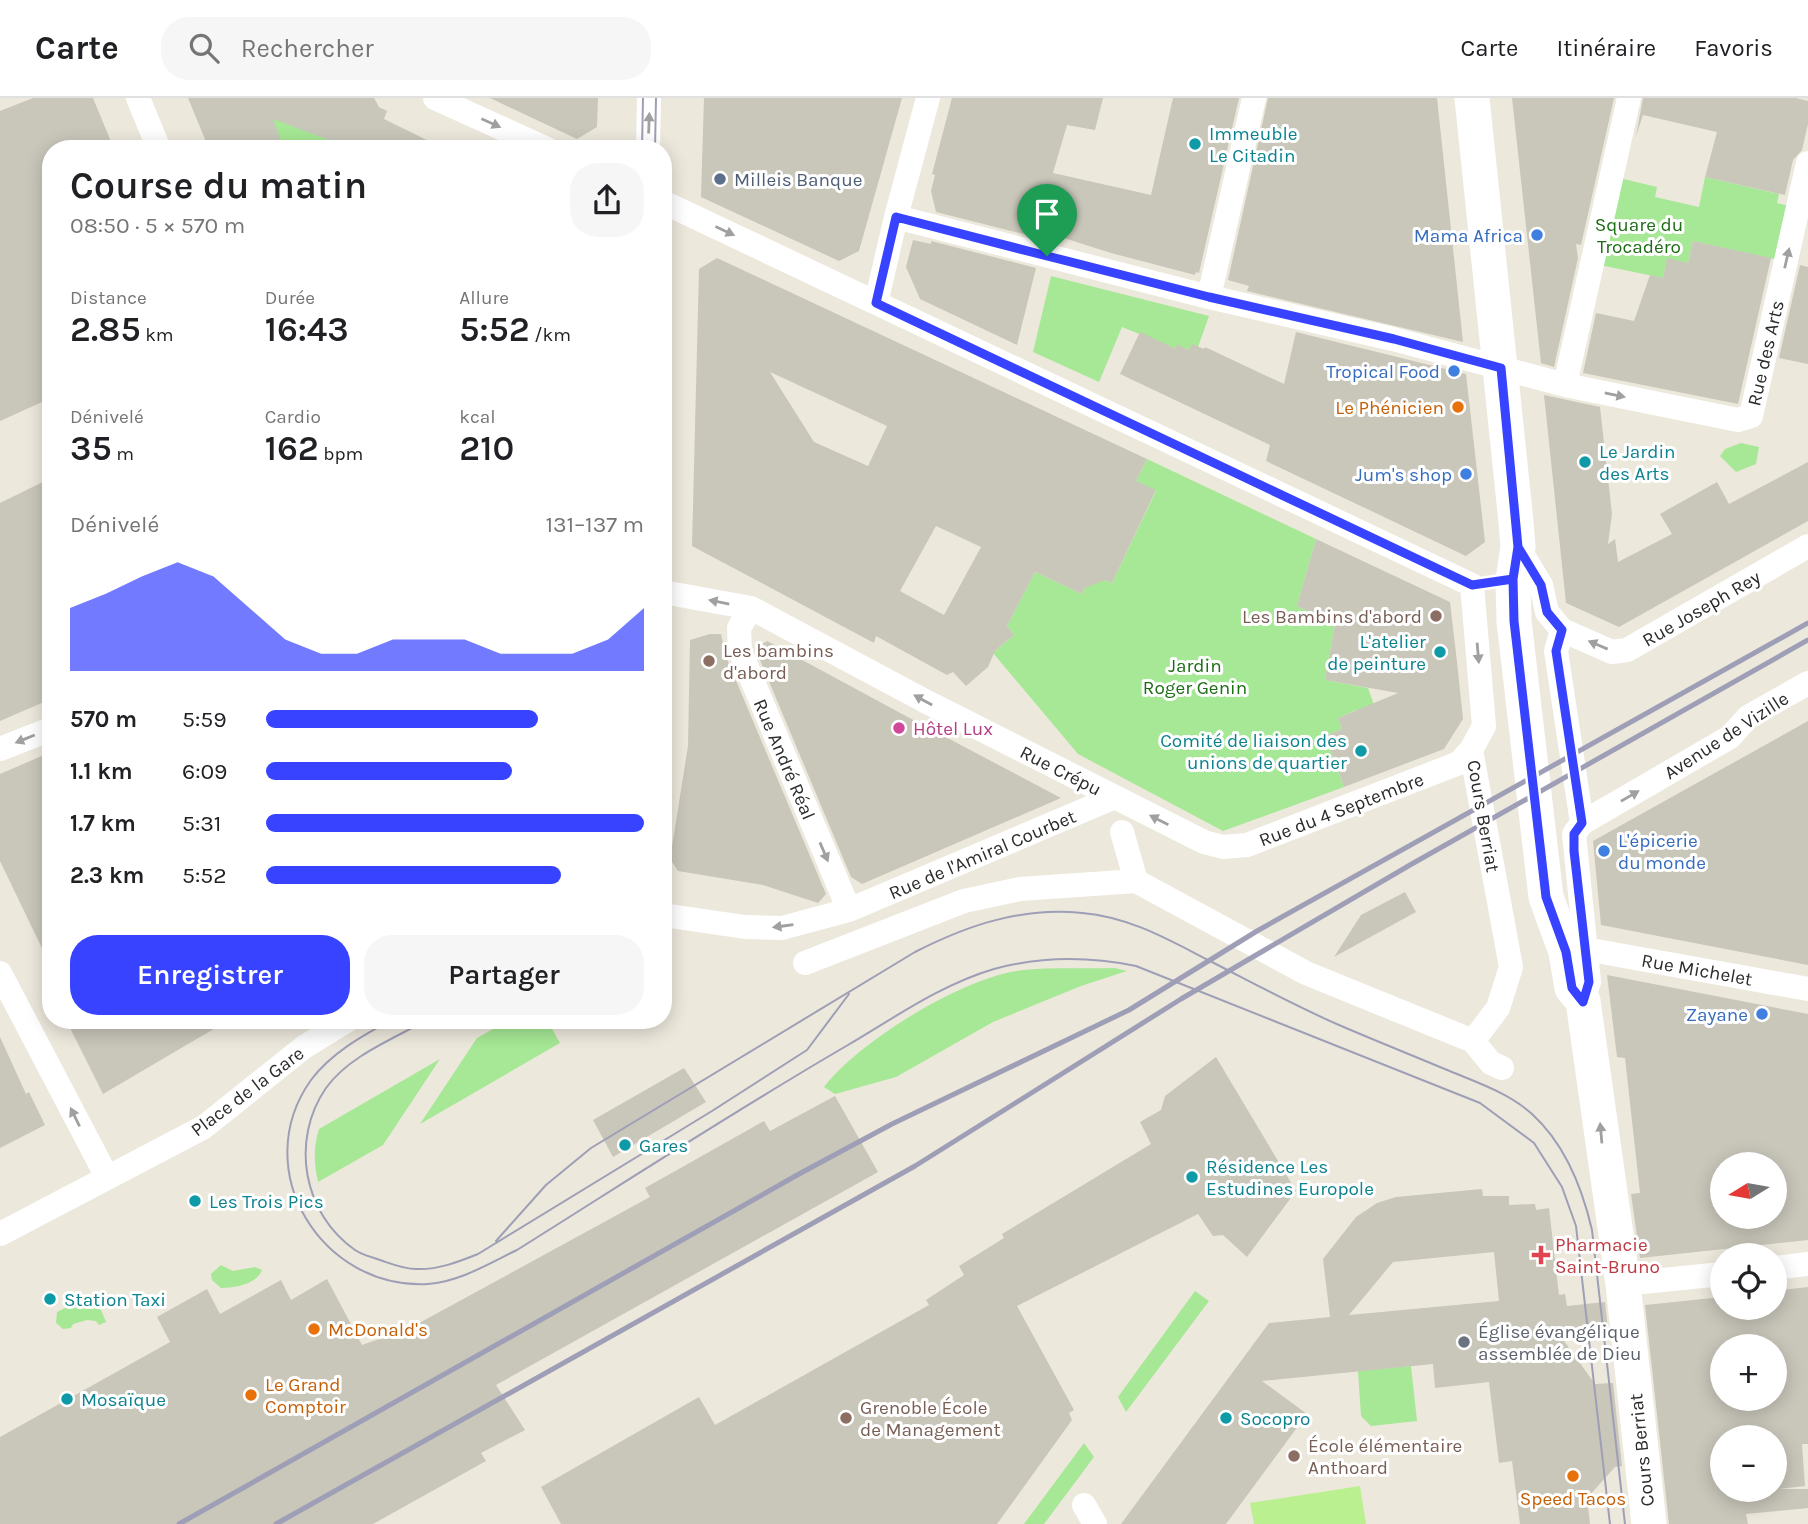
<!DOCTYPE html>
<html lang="fr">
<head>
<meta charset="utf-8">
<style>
	:root { --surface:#fff; --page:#f6f6f6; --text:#202124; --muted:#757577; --line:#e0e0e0; --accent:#3743ff }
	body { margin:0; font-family:Karla,sans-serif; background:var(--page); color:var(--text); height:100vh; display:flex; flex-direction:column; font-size:26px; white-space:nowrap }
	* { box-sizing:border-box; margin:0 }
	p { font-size:23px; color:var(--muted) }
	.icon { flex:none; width:38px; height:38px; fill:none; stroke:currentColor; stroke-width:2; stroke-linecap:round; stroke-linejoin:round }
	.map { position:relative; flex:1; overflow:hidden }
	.sheet { position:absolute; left:42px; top:42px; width:630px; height:889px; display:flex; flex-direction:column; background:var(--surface); border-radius:28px; box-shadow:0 4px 18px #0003 }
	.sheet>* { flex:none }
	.needle { width:46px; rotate:259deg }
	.tools { position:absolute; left:1710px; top:1054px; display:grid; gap:14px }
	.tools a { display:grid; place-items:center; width:77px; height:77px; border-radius:50%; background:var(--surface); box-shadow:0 4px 18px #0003; font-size:35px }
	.pin { position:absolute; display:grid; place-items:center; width:60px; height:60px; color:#fff; margin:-72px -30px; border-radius:50% 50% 50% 0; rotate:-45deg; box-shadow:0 0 7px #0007 }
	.pin .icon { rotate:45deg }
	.round { display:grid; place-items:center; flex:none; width:74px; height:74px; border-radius:28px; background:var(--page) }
	.head { display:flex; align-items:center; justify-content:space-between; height:119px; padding:0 28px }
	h1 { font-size:38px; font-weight:600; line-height:52px }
	.metrics { display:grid; grid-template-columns:repeat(3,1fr); gap:10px; height:119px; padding:7px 28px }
	.metrics div { display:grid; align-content:center }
	.metrics b { font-size:35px; font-weight:600 }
	.metrics small { font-size:19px; font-weight:400 }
	.metrics p { font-size:19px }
	.chart { height:196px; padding:14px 28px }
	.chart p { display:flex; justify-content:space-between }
	.chart svg { width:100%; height:126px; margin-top:7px; fill:var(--accent); opacity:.7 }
	.button { display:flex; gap:14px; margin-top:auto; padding:14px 28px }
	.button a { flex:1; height:80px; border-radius:28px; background:var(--accent); color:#fff; font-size:28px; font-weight:600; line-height:80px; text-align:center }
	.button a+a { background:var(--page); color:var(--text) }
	ul { padding:0 28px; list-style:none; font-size:23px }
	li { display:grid; grid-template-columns:112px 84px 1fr; align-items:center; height:52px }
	li i { height:18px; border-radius:9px; background:var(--accent) }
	header { display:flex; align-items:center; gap:42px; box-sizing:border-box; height:98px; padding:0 35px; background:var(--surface); border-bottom:2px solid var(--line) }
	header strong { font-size:33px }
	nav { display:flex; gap:38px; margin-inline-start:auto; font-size:24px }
	.search { width:490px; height:63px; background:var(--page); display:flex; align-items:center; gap:18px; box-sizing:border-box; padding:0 24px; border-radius:28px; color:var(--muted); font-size:26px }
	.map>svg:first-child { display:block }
</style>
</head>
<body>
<header>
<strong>Carte</strong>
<div class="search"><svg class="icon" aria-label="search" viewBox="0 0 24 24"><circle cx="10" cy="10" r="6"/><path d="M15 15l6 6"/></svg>Rechercher</div>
<nav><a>Carte</a><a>Itinéraire</a><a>Favoris</a></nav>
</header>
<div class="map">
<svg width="1808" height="1426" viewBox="0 0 1808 1426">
	<rect width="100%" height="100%" fill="#ede8dc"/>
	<path fill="#a6e895" d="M241,0L337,45L339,51H279Z
		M1615,79L1657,89L1655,99L1699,109L1705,79L1779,96L1777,105L1789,108L1778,162L1693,143L1688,165L1667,161L1663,180L1595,166Z
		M1051,178L1209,218L1198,249L1189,252L1178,247L1176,251L1122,229L1099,284L1033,254Z
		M1741,345L1759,349L1756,366L1736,374L1720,358L1725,351Z
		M1147,361L1316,441L1297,508L1335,526L1325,582L1368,590L1377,615L1356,612L1338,620L1342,631L1325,638L1344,689L1223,733L1078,656L993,555L1014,537L1007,528L1035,474L1082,496L1088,484L1094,486L1100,480L1112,485L1156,393L1136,383Z
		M1115,870L1127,873L1081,888L993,924L896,979L835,996L824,989C859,943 966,877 1024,872C1054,869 1085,871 1115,870Z
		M509,922H547L560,945L420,1026L477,940Z
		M440,961L383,1047L318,1084C314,1065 313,1050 319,1031Z
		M221,1167L233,1173L255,1169L262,1172C257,1186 235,1190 221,1190L212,1182L211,1176Z
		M1195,1193L1209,1203L1126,1314L1118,1299Z
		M71,1207H88L101,1212L106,1224L99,1227L96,1223L87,1222L73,1226L71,1230L63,1231L56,1225L57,1214Z
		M1411,1268L1417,1323L1371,1328L1361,1318L1358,1273Z
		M1084,1345L1094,1359L1044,1426H1024Z"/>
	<path fill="#bbf090" d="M1360,1388L1366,1426H1254L1250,1405Z"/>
	<path fill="#c9c6ba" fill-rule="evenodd" d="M33,0H93L114,51H51V300L0,323V13Z
		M188,0H374L379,9L387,13L384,21L445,51H339L337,45L273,21L284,51H209Z
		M490,0H598L597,29L577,41Z
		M704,0H902L859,153L839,163L701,99Z
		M952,0H1103L1095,32L1067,27L1053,75L1151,97L1173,0H1239L1199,175L1196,174L1195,177L1111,155L1045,134L1043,141L936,114L931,93L935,77L932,76Z
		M1268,0H1437L1463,244L1247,193L1249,188L1228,182Z
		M1512,0H1614L1581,147L1576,146L1578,160L1554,269L1541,265Z
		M1643,0H1796L1808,3V26L1802,52L1793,62L1785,97L1705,79L1717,34L1643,17L1636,38Z
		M913,142L931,146V143L1036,170L1017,247L920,201L906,169Z
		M1693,143L1771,160L1738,306L1583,275L1596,215L1634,223L1650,177L1663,180L1667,160L1688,165Z
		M717,160L1147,361L1136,383L1156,392L1112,485L1105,482L1085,490L1082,496L1035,474L1007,528L1014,537L995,553L988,569L966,588L953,574L947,577L876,538L874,545L692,448L699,171ZM770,274L887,328L868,368L814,344ZM936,428L981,449L944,517L900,493Z
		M1800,167L1808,169V266L1779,260Z
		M1140,234L1176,251L1177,246L1189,252L1192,246L1204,251L1205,249L1284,286L1296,234L1466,276L1485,444L1466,458L1266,363L1270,347L1120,276Z
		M1544,297L1600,309L1612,416L1608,446L1615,441L1618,464L1672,436L1660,416L1717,384L1729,406L1808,364V423L1619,529L1566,505Z
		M51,380V601L0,623V405Z
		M1316,441L1450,504L1457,564L1463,621L1444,651L1344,689L1325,638L1342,631L1338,620L1398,595L1325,582L1335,526L1297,508Z
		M710,536H721L726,559L826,796L818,805L763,787L678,773L670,761L688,648L690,542Z
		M767,543L904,617L1061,700L862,786L851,779L755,550Z
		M1808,623V867L1601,827L1593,743Z
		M51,654V869L0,763V676Z
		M1405,794L1416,814L1334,859L1361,817Z
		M1607,877L1808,916V1142L1640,1160L1631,1096L1640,1095L1625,960L1617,959ZM1722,1066H1774L1776,1118H1722Z
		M66,922H229L103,996Z
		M0,939L26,996L29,994L45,1027L0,1050Z
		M1216,959L1296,1093L1247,1159L1223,1137L1213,1138L1198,1116L1017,1208L1074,1312L1069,1315L1072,1322L997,1426H561L541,1389L699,1299L715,1327L929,1207L926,1202L964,1177L959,1168L1004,1140L1002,1136L1151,1046L1140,1024L1161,1012L1165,998Z
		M684,970L706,1004L613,1059L593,1022Z
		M835,998L878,1074L496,1287L525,1332L481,1355L486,1363L373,1426H0V1339L170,1244L157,1219L207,1191L220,1216L281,1182L291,1202L327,1181L362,1247L410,1230L650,1099L645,1090L764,1023L770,1033Z
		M1482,1091L1483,1098H1509V1107L1535,1106L1536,1112L1549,1110L1559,1197L1565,1196L1567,1208L1605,1204L1608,1231L1559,1236L1595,1286L1613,1285L1622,1368L1615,1369L1587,1400L1590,1426H1520L1512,1363L1499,1365L1489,1284L1435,1290L1433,1266L1262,1283L1307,1316L1226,1426H1121L1269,1225L1330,1219L1323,1161L1356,1119L1377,1105L1396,1099ZM1494,1154L1499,1203L1349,1217L1393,1164Z
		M1808,1189V1346H1802L1805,1388L1779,1391H1808V1410L1746,1416L1748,1426H1669L1645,1207L1722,1199V1209H1774V1193ZM1722,1248H1774V1300H1722ZM1722,1339H1774V1391H1722Z"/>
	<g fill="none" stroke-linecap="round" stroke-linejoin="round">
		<path stroke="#fff" stroke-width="24" d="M138,0L159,51
			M435,0L547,51
			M648,51L649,0
			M663,104L1472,487
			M896,119L1209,199L1393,241L1565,287L1738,322L1751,318L1808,65
			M1209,199L1254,0
			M876,205L896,119L928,0
			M1565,287L1629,0
			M1518,449L1541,487L1547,514L1562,532L1612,554L1627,552L1808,448
			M663,494L751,510L925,603L1204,744L1223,749L1247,747L1459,665L1471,652L1484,628L1472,487
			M751,510L739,530L740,553L849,812
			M1562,532L1556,553L1582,725
			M0,651L51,631
			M1471,652L1511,869L1498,910L1473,943
			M1122,734L1136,783
			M663,817L745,829L782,830L849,812L1115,699
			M1585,851L1808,891
			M805,865L964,803L1020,791L1136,783L1306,875L1473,943L1491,965L1502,970
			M0,875L107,1079
			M1583,903L1589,884L1574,736L1582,725L1730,639L1748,619L1808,585
			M0,1136L204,1029L304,949L348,922
			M1774,1170L1808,1166
			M1623,1186L1722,1176
			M1084,1407L1095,1426"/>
		<path stroke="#fff" stroke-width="35" d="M1472,0L1516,424L1518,449L1513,482L1514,523L1546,799L1566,854L1572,890L1583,903L1623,1186L1649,1426"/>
		<path stroke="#9e9eb6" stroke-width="2" d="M642,51L643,0
			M655,51L656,0
			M391,922C362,938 331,955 311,982C247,1072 322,1192 428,1186C459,1184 490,1165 517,1152C627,1083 736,1012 848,947C894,920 942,886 994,871C1042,858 1087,858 1136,868L1480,1005L1534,1045L1562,1089L1576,1128L1610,1426
			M427,922C393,941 349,958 326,990C290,1042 303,1116 355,1152C362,1157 372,1159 380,1162C392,1166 403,1171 416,1171C438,1172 458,1164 478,1156L712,1013L807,952L849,896
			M496,1143L546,1087L591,1050L915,854C968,827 1021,809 1082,815C1130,819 1169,842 1210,863C1253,885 1295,908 1339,927C1376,943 1414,958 1452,974C1479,985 1510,996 1532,1016C1565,1046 1582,1089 1592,1132L1625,1426"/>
		<path stroke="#9e9eb6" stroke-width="5" d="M179,1426L799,1076L892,1026L1129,912L1257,833L1808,525
			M276,1426L915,1068L1181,901L1410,767L1808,542"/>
	</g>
	<defs><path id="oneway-solid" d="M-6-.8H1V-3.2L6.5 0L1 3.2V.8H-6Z" transform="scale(1.75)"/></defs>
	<g fill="#a0a0a0">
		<use href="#oneway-solid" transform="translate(491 25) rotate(24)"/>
		<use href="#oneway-solid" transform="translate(649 25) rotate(-88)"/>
		<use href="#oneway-solid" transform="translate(725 133) rotate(25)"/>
		<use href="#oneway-solid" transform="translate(1787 160) rotate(-77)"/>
		<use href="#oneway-solid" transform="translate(1615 297) rotate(12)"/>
		<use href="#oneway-solid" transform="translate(719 504) rotate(-168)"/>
		<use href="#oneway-solid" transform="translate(1598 547) rotate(-157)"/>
		<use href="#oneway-solid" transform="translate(1478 555) rotate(85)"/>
		<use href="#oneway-solid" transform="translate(923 602) rotate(-151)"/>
		<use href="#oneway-solid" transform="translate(25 641) rotate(158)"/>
		<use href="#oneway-solid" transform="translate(1630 698) rotate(-30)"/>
		<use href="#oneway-solid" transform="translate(1159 722) rotate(-153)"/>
		<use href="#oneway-solid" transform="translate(824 754) rotate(67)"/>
		<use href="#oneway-solid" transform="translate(783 828) rotate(172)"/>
		<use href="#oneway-solid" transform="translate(75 1019) rotate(-116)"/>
		<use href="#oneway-solid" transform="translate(1601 1035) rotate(-95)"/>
	</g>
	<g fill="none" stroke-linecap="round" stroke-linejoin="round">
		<g stroke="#fff" stroke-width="14">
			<path id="route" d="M1047,158L1209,199L1394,241L1501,270L1518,449L1513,481L1514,523L1546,799L1566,854L1572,890L1583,904L1589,884L1574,753V736L1582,725L1556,553L1562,532L1547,514L1541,487L1518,449L1513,481L1472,487L876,205L896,119L1047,158"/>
		</g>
		<use href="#route" stroke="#3743ff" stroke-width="9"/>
	</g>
	<g fill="#0f9aa8" stroke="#fff" stroke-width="2.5">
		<circle cx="1195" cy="46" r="7"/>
		<circle cx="1585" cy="364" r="7"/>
		<circle cx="1440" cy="554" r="7"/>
		<circle cx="1361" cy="653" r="7"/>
		<circle cx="625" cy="1047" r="7"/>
		<circle cx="1192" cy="1079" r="7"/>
		<circle cx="195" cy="1103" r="7"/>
		<circle cx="50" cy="1201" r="7"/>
		<circle cx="67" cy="1301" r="7"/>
		<circle cx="1226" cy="1320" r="7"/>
	</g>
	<circle fill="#5c6f8a" stroke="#fff" stroke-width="2.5" cx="720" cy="81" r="7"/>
	<g fill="#3f7fe0" stroke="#fff" stroke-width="2.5">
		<circle cx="1537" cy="137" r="7"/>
		<circle cx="1454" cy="273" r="7"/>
		<circle cx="1466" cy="376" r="7"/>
		<circle cx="1604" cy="753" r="7"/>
		<circle cx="1762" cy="916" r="7"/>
	</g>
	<g fill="#e8710a" stroke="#fff" stroke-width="2.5">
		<circle cx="1458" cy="309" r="7"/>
		<circle cx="314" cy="1231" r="7"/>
		<circle cx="251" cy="1297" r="7"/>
		<circle cx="1573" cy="1378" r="7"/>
	</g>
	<g fill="#8d6e63" stroke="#fff" stroke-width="2.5">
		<circle cx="1436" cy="518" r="7"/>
		<circle cx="709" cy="563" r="7"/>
		<circle cx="846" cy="1320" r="7"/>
		<circle cx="1294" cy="1358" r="7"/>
	</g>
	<circle fill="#d1479c" stroke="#fff" stroke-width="2.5" cx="899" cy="630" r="7"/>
	<path fill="#e0444e" stroke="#fff" stroke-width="2.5" d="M1537.5 1146.5h7v7h7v7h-7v7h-7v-7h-7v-7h7z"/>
	<circle fill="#6b7280" stroke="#fff" stroke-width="2.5" cx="1464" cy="1244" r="7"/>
	<g text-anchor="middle" stroke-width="6" stroke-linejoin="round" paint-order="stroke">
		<g font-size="19" fill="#0d838f" stroke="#fff" text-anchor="start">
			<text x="1209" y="42">Immeuble<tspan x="1209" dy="22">Le Citadin</tspan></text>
			<text x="1599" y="360">Le Jardin<tspan x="1599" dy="22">des Arts</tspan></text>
			<text x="1426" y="550" text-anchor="end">L'atelier<tspan x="1426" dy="22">de peinture</tspan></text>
			<text x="1347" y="649" text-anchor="end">Comité de liaison des<tspan x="1347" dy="22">unions de quartier</tspan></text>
			<text x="639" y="1054">Gares</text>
			<text x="1206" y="1075">Résidence Les<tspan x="1206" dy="22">Estudines Europole</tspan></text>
			<text x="209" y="1110">Les Trois Pics</text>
			<text x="64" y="1208">Station Taxi</text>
			<text x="81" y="1308">Mosaïque</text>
			<text x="1240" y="1327">Socopro</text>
		</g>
		<g font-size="19" fill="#4e5e75" stroke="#fff" text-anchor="start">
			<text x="734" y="88">Milleis Banque</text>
		</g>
		<g font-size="19" fill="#1c6d15" stroke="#fff">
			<text x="1639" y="133">Square du<tspan x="1639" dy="22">Trocadéro</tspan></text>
			<text x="1195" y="574">Jardin<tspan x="1195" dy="22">Roger Genin</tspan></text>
		</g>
		<g font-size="19" fill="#366cbe" stroke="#fff" text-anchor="end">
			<text x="1523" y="144">Mama Africa</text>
			<text x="1440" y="280">Tropical Food</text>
			<text x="1452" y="383">Jum's shop</text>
			<text x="1618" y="749" text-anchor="start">L'épicerie<tspan x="1618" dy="22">du monde</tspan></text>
			<text x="1748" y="923">Zayane</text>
		</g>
		<g font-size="19" fill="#2b2b2b" stroke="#fff">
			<text transform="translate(1765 255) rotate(-77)" y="7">Rue des Arts</text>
			<text transform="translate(1701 510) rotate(-30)" y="7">Rue Joseph Rey</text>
			<text transform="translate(1726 637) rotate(-33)" y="7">Avenue de Vizille</text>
			<text transform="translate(785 661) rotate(67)" y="7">Rue André Réal</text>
			<text transform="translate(1061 672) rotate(27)" y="7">Rue Crépu</text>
			<text transform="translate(1341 711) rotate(-21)" y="7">Rue du 4 Septembre</text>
			<text transform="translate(1484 718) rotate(80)" y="7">Cours Berriat</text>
			<text transform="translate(982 756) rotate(-23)" y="7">Rue de l'Amiral Courbet</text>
			<text transform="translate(1697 871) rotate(10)" y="7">Rue Michelet</text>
			<text transform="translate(247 993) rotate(-37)" y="7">Place de la Gare</text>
			<text transform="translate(1641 1352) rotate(-96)" y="7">Cours Berriat</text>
		</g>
		<g font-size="19" fill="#c56008" stroke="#fff" text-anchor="start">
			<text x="1444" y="316" text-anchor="end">Le Phénicien</text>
			<text x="328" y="1238">McDonald's</text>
			<text x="265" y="1293">Le Grand<tspan x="265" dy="22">Comptoir</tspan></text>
			<text x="1573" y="1407" text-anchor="middle">Speed Tacos</text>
		</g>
		<g font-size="19" fill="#785e54" stroke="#fff" text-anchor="start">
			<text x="1422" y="525" text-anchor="end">Les Bambins d'abord</text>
			<text x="723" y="559">Les bambins<tspan x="723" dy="22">d'abord</tspan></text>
			<text x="860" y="1316">Grenoble École<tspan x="860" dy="22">de Management</tspan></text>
			<text x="1308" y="1354">École élémentaire<tspan x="1308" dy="22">Anthoard</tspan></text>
		</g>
		<g font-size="19" fill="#b23c85" stroke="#fff" text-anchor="start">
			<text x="913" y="637">Hôtel Lux</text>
		</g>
		<g font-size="19" fill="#be3a42" stroke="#fff" text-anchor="start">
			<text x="1555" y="1153">Pharmacie<tspan x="1555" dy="22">Saint-Bruno</tspan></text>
		</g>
		<g font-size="19" fill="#5b616d" stroke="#fff" text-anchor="start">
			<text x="1478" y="1240">Église évangélique<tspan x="1478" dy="22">assemblée de Dieu</tspan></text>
		</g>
	</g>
</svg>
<div class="tools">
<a><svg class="needle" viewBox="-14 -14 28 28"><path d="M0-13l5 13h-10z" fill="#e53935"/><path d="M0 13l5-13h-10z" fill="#757577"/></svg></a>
<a><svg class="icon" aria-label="locate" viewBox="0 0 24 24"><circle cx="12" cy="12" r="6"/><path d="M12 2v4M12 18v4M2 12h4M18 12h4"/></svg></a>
<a>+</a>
<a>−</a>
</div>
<div class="pin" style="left:1047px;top:158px;background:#1e9e55"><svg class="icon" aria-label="arrive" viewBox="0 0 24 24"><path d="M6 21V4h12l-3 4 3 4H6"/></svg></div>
<section class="sheet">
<div class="head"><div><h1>Course du matin</h1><p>08:50 · 5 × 570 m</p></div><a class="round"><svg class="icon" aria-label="share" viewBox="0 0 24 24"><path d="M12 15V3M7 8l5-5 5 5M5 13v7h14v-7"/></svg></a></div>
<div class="metrics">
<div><p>Distance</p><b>2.85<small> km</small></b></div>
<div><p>Durée</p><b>16:43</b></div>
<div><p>Allure</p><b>5:52<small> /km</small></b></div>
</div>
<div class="metrics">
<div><p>Dénivelé</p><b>35<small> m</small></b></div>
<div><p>Cardio</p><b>162<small> bpm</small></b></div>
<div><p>kcal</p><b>210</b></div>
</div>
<div class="chart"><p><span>Dénivelé</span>131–137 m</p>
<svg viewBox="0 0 160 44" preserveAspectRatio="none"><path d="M0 44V22L10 17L20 11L30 6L40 11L50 22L60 33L70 38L80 38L90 33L100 33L110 33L120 38L130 38L140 38L150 33L160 22V44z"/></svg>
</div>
<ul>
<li><b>570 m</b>5:59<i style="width:72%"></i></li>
<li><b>1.1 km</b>6:09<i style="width:65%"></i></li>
<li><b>1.7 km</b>5:31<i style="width:100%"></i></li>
<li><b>2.3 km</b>5:52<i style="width:78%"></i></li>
</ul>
<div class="button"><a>Enregistrer</a><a>Partager</a></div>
</section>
</div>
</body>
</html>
